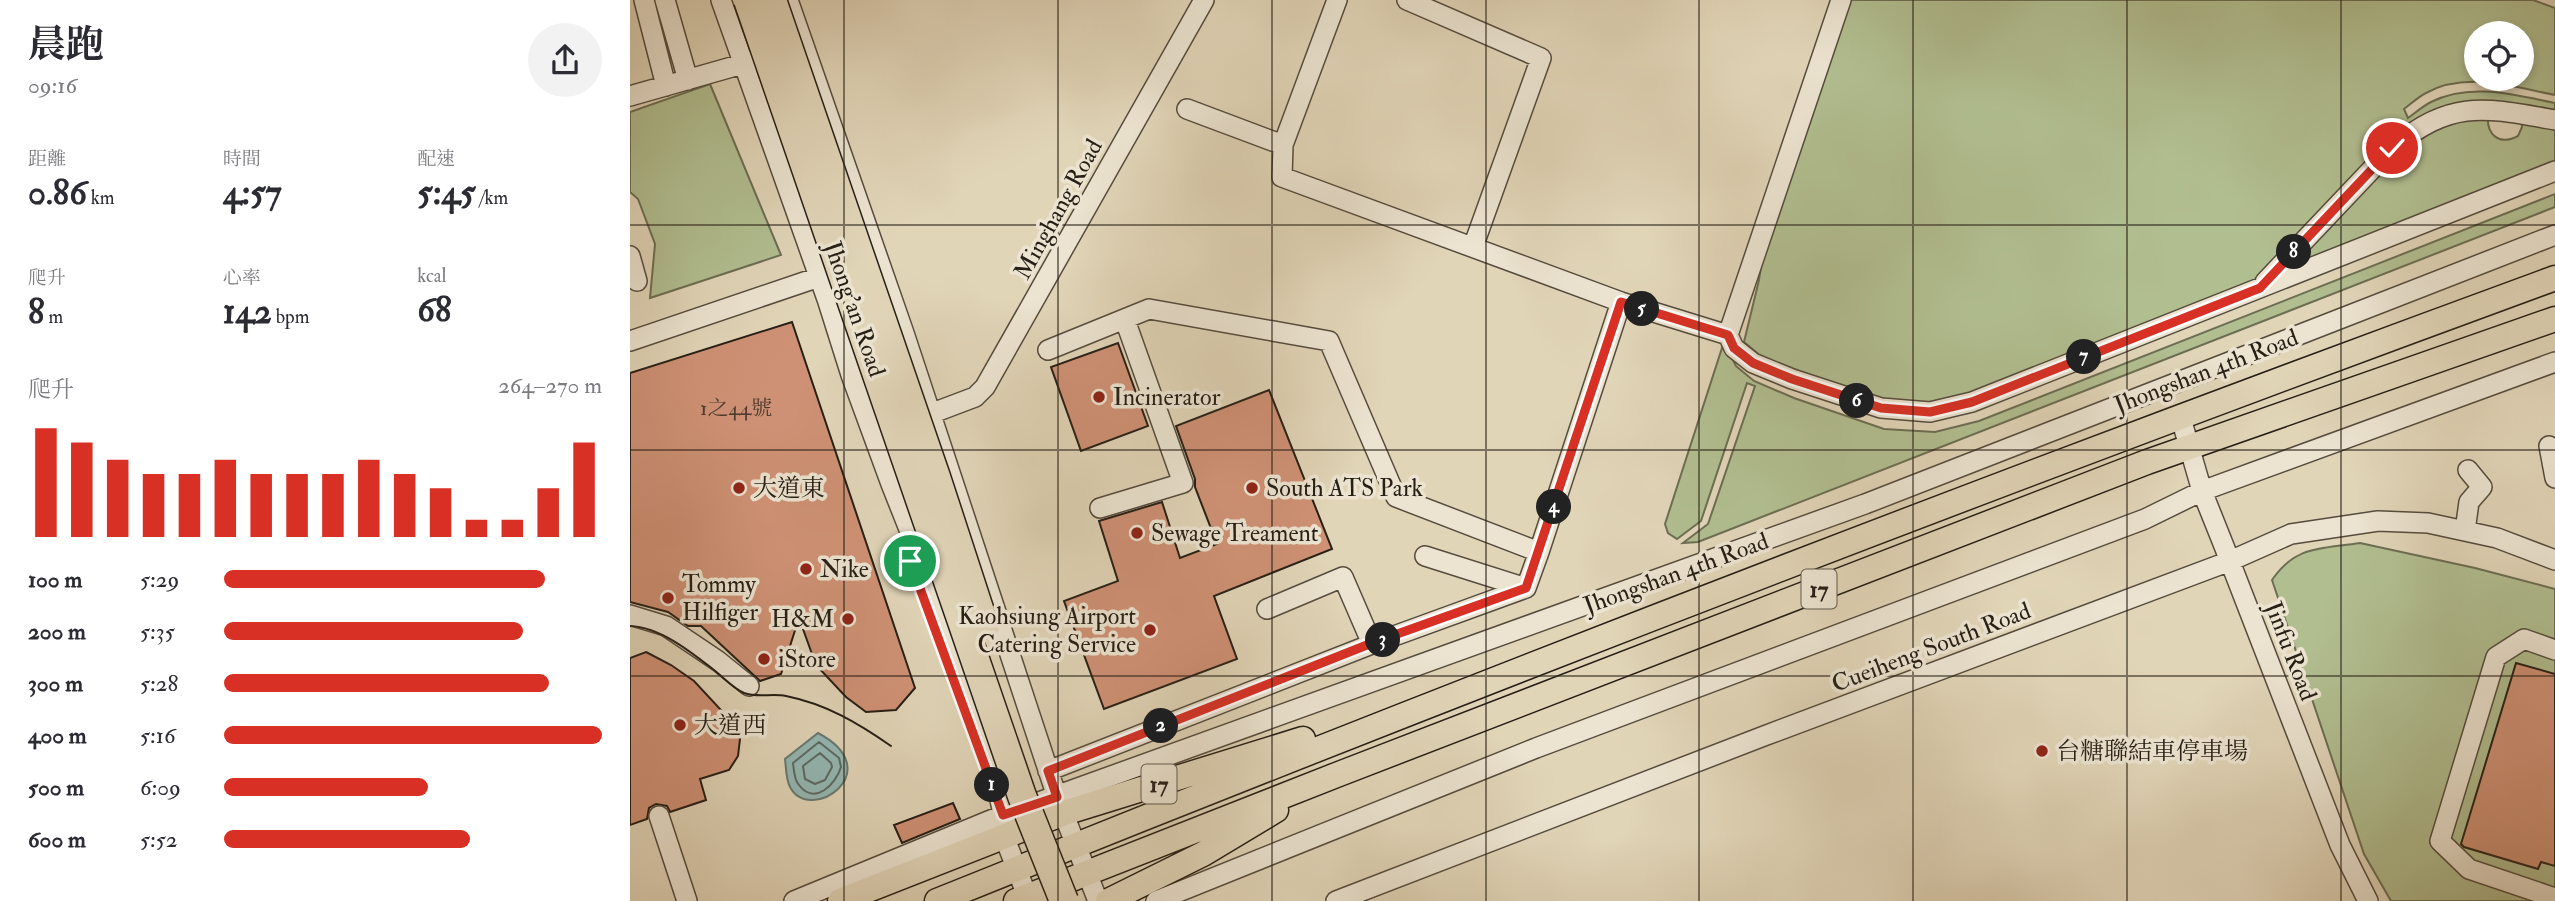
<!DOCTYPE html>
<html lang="zh-TW">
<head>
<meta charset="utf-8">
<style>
	:root { --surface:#fff; --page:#f2f2f3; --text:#2b2b33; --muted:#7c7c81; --accent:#d93025 }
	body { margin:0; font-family:"IM FELL Double Pica","Noto Serif TC",serif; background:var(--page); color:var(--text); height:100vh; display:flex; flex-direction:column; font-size:26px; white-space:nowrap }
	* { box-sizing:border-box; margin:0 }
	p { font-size:23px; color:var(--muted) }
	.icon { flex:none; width:38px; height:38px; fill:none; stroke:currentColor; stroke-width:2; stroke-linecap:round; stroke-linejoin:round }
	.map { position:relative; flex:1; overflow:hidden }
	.details { display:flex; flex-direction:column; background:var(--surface); width:630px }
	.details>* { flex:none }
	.controls { position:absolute; left:1834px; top:21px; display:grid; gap:14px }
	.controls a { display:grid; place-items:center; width:70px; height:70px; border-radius:50%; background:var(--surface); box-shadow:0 4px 10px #0003; font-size:35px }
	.pin { position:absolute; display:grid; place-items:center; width:60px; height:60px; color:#fff; margin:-30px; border:4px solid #fff; border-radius:50%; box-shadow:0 2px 7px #0007 }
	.km { position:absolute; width:35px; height:35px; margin:-18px; border-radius:50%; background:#222; color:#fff; font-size:19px; line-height:35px; text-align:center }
	.round { display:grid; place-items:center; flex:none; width:74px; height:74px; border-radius:37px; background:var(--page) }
	.headline { display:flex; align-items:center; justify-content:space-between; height:119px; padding:0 28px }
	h1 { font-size:38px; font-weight:700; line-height:52px }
	.figures { display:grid; grid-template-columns:repeat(3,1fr); gap:10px; height:119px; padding:7px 28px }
	.figures div { display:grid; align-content:center }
	.figures b { font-size:35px; font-weight:700 }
	.figures small { font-size:19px; font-weight:400 }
	.figures p { font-size:19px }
	.chart { height:196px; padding:14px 28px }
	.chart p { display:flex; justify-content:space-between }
	.chart svg { width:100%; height:126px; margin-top:7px; stroke:var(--accent); stroke-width:6 }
	ul { padding:0 28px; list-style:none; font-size:23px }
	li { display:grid; grid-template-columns:112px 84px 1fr; align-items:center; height:52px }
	li i { height:18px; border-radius:9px; background:var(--accent) }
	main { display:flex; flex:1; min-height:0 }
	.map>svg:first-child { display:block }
</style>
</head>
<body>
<main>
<section class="details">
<div class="headline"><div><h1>晨跑</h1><p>09:16</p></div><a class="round"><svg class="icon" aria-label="share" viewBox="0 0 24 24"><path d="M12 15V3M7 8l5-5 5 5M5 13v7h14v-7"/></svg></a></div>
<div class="figures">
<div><p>距離</p><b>0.86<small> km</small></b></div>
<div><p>時間</p><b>4:57</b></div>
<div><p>配速</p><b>5:45<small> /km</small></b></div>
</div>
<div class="figures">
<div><p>爬升</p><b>8<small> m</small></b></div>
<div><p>心率</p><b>142<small> bpm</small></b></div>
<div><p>kcal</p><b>68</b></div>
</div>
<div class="chart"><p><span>爬升</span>264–270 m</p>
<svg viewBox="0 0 160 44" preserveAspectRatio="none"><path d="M5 44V6M15 44V11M25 44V17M35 44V22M45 44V22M55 44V17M65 44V22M75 44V22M85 44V22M95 44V17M105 44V22M115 44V27M125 44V38M135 44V38M145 44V27M155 44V11"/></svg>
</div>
<ul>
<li><b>100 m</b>5:29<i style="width:85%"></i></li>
<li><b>200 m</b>5:35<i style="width:79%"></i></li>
<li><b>300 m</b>5:28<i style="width:86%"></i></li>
<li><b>400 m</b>5:16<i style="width:100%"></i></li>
<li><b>500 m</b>6:09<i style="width:54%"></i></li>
<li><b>600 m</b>5:52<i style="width:65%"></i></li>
</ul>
</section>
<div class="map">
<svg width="1925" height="901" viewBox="0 0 1925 901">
	<rect width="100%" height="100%" fill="#e1d5b8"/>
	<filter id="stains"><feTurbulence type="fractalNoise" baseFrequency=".00286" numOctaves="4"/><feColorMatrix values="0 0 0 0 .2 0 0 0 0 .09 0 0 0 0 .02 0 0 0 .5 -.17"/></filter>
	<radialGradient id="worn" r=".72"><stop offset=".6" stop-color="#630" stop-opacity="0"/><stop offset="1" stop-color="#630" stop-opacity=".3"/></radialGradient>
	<path fill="#b1be90" stroke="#6c6e53" stroke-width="2" fill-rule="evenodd" d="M1214,0H1903L1925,8V95C1884,87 1836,71 1796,93C1788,97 1781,104 1774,109L1778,118C1785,113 1793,106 1801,102C1840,82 1885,95 1925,103V116L1802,114L1630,280L1338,394L1299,403L1254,401L1133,358L1114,342L1129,280L1136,232ZM1846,33H1892V79H1846Z
		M80,84L151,255L20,298L25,244L8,199L0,192V112Z
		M1858,114C1856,135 1869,146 1888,136L1892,127L1891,119L1925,125V163L1668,264L1667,257L1765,152L1806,123Z
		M1925,194V207L1068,542L1053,543L1078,524L1125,386L1117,383L1071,521L1047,539L1038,533L1035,524L1092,348L1100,354L1106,366L1124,381L1164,398L1254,429L1305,432L1349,421Z
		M1730,543L1845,568L1925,589V901H1761L1734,854L1642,580C1666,545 1691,549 1730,543Z"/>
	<path fill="#95b8b4" stroke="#697b75" stroke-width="2" d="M188,733C260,771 180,825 160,787C156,780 156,767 155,759Z"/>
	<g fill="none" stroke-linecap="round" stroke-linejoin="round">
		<path stroke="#5e6c65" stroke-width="2" d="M189,742L209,758L211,767C206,784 185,806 169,785C164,780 164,770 163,763Z
			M190,753L201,763L202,767L195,780L185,784L175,779L173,766Z"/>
	</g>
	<path fill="#cf9175" stroke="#261f16" stroke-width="2" d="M162,322L285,688L266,710L236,712L216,697L186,665L169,618L151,674L130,681L71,626H58L38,612L0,602V373Z
		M488,343L518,426L451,451L421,367Z
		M639,390L702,549L584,596L607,659L474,709L434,601L488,581L469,521L532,502L550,558L587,544L565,487V479L546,426Z
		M16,652L41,665L64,681L91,710L110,739L108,756L99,770L70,779L76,800L40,812L37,806L26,804L19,808L17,819L0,825V658Z
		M1886,663L1925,674V866L1911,862L1908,869L1834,847L1831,844Z
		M323,803L330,819L272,843L264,825Z"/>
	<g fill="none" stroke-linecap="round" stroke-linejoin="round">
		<g stroke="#554c3e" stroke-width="22">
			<path id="minor" d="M14,0L36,86
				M35,0L58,80
				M91,0L197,299L221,375L261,484L319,630L348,712L366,779L373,815L374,836L399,901
				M158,0L274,333L427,797L468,901
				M707,0L653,145L652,177L991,302L1098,335
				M777,0L911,58L843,247
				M1211,0L1098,335L1104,348L1123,363L1162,379L1251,408L1300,412L1342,402L1925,171
				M0,96L123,61
				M557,109L653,145
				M0,256L7,281
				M1635,282L1762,148C1822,99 1853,107 1925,120
				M0,341L189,277
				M418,350L519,309L699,341L766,497L909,552L896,588
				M300,414L345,397L355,387L574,0
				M1550,415L1572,491L1594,546L1710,845L1738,901
				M1919,446L1925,478
				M470,508L553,483L495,320
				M1835,531L1839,502L1852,487L1838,470
				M909,552L991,302
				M795,556L896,588
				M637,609L713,577L742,644
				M0,615L36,626L88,661L119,686
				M1925,650L1894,639L1866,657L1810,841L1839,869L1925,898
				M418,771L742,644L896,588
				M29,816L57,901
				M164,901L373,815L1235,504L1925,235
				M526,901L906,748L1515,519L1572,491L1925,362
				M706,901L1134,736L1600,561L1661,534L1748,521L1798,523L1867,538L1925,560"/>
		</g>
		<g stroke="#261f16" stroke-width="27">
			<path id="major" d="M210,901L434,813L673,739
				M307,901C843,685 1382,477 1925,278
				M386,901L709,774L1517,462L1925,319
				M478,901L573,854L646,810"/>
		</g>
		<use href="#minor" stroke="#ece4d1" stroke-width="19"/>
		<use href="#major" stroke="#e1d5b8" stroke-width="24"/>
		<path stroke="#261f16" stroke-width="2" d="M0,626C30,627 61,652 84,670C93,677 103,688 114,693C128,698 142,693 156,696C196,704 228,723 261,746"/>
		<g stroke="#261f16" stroke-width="31" stroke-linecap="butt">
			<path id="highway-bridge" d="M118,0L392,796L434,901
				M142,0L306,477L355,627"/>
		</g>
		<use href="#highway-bridge" stroke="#e1d5b8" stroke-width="28"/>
	</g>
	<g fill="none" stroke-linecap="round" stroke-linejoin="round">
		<g stroke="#fff" stroke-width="14">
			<path id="route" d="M280,561L373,815L427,797L418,771L742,643L896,588L991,302L1098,335L1104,348L1123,363L1162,379L1251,408L1300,412L1342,402L1630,288L1762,148"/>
		</g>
		<use href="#route" stroke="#d93025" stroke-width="9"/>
	</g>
	<path fill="none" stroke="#261f16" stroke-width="2" stroke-opacity="0.55" d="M214,0V901M428,0V901M642,0V901M856,0V901M1069,0V901M1283,0V901M1497,0V901M1711,0V901M0,225H1925M0,450H1925M0,676H1925"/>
	<g fill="#8f2418" stroke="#ece4d1" stroke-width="2.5">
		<circle cx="469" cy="397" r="7"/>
		<circle cx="109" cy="488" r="7"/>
		<circle cx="622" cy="488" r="7"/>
		<circle cx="507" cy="533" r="7"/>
		<circle cx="176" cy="569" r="7"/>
		<circle cx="38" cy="598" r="7"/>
		<circle cx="218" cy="619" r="7"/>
		<circle cx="520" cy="630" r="7"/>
		<circle cx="134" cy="659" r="7"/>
		<circle cx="50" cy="725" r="7"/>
		<circle cx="1412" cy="751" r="7"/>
	</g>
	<g text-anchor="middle" stroke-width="7" stroke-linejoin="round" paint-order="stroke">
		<g font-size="21" fill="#503c2e">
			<text x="106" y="415">1之44號</text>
		</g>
		<g fill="#ece4d1" stroke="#615a4e" stroke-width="2">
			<rect x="1171.5" y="569.5" width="35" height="39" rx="5"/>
			<rect x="511.5" y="764.5" width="35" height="39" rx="5"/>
		</g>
		<g font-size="23" font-weight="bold" fill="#261f16">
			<text x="1189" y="597">17</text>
			<text x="529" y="792">17</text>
		</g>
		<g font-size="24" fill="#261f16" stroke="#ece4d1">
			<text transform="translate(428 209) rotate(-61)" y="8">Minghang Road</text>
			<text transform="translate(225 309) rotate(71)" y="8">Jhong'an Road</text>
			<text transform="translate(1576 371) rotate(-21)" y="8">Jhongshan 4th Road</text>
			<text transform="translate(1046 573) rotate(-20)" y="8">Jhongshan 4th Road</text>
			<text transform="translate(1301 647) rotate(-21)" y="8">Cueiheng South Road</text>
			<text transform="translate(1661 651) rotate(69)" y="8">Jinfu Road</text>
		</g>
		<g font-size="24" fill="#261f16" stroke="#ece4d1" text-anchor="start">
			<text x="483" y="405">Incinerator</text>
			<text x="123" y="496">大道東</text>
			<text x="636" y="496">South ATS Park</text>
			<text x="521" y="541">Sewage Treament</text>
			<text x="190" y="577">Nike</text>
			<text x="52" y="592">Tommy<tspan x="52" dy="28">Hilfiger</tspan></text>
			<text x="506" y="624" text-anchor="end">Kaohsiung Airport<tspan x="506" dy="28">Catering Service</tspan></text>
			<text x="204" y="627" text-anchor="end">H&amp;M</text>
			<text x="148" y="667">iStore</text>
			<text x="64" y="733">大道西</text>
			<text x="1426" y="759">台糖聯結車停車場</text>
		</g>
	</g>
	<rect width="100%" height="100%" filter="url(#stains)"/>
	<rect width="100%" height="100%" fill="url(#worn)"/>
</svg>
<div class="controls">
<a><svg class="icon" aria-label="locate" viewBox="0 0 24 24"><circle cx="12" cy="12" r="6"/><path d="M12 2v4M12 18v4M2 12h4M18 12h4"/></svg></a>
</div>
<div class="pin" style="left:280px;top:561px;background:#1e9e55"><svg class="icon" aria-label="arrive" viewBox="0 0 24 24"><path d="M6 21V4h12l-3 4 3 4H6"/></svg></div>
<div class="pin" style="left:1762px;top:148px;background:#d93025"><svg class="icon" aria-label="check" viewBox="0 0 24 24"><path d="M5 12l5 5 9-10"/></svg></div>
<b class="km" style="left:362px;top:785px">1</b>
<b class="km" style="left:531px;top:726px">2</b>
<b class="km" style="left:753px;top:640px">3</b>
<b class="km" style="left:924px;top:507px">4</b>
<b class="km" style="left:1012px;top:309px">5</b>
<b class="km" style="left:1227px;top:401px">6</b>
<b class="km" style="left:1454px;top:357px">7</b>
<b class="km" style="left:1664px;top:252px">8</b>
</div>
</main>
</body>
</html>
